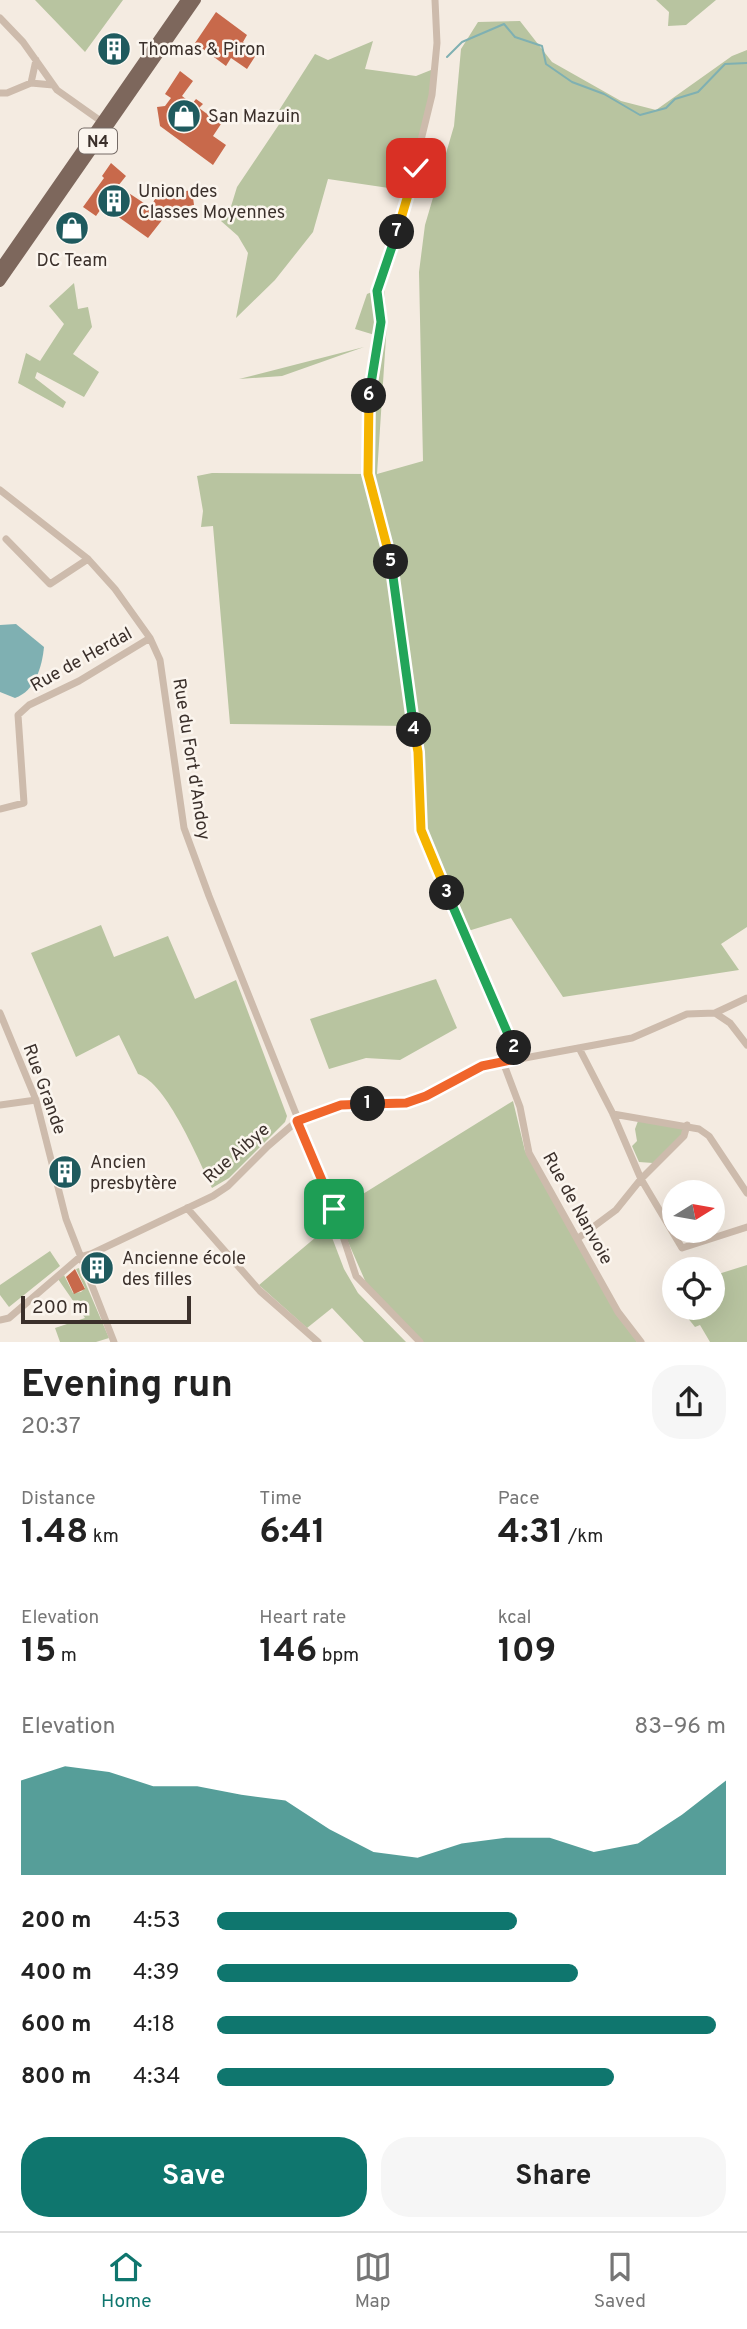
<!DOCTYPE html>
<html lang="en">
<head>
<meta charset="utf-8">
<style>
	:root { --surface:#fff; --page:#f6f6f6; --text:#222; --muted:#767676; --line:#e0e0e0; --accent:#0f766e }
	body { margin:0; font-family:Overpass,sans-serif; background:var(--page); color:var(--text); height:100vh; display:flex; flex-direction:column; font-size:26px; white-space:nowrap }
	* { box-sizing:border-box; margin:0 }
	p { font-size:23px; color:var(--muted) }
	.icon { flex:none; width:38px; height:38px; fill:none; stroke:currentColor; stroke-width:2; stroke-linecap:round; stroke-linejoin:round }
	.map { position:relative; height:1342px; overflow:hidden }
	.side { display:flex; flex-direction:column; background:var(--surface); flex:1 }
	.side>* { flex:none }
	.needle { width:46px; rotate:79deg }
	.fabs { position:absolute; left:662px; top:1180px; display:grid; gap:14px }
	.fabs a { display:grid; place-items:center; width:63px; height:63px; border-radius:50%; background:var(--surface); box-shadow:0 7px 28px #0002; font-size:35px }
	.scale { position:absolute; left:21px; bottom:18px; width:170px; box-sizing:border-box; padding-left:7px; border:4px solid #3b302b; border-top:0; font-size:19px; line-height:24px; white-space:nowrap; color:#3b302b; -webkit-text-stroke:5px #fbf5ee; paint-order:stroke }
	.pin { position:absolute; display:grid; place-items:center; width:60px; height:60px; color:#fff; margin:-30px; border-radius:14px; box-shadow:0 4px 10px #0006 }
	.km { position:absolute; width:35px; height:35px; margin:-18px; border-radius:50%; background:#222; color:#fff; font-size:19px; line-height:35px; text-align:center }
	.round { display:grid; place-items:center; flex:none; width:74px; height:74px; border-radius:28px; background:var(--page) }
	.headline { display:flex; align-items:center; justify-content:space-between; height:119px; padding:0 21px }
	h1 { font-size:38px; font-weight:700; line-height:52px }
	.figures { display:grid; grid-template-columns:repeat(3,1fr); gap:10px; height:119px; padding:7px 21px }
	.figures div { display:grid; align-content:center }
	.figures b { font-size:35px; font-weight:700 }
	.figures small { font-size:19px; font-weight:400 }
	.figures p { font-size:19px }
	.chart { height:196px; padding:14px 21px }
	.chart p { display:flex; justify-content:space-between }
	.chart svg { width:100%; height:126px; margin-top:7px; fill:var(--accent); opacity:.7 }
	.primary-button { display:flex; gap:14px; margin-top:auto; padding:14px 21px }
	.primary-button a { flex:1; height:80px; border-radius:28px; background:var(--accent); color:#fff; font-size:28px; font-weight:700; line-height:80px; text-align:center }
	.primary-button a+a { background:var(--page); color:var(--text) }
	ul { padding:0 21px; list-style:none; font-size:23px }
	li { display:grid; grid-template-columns:112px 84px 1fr; align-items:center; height:52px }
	li i { height:18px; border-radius:9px; background:var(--accent) }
	.tab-bar { display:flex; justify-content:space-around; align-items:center; height:98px; border-top:2px solid var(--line); background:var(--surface); font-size:19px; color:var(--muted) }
	.tab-bar a { display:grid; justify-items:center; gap:4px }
	.tab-bar .on { color:var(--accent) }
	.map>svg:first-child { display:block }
</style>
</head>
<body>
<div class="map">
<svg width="747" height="1342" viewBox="0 0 747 1342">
	<rect width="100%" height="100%" fill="#f4ebe1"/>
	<path fill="#b8c4a0" d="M35,0H123L85,52Z
		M656,0H716L686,25L668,26L669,12Z
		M520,21L552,62L621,101L656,110L732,56L747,50V927L721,944L739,970L563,997L511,918L468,931L427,842L423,829L400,603L368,473L367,438L378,336L355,329L367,294L384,287L387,322L377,474L423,461L419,272L425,225L454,126L461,49L478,22Z
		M373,41L365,69L416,76L436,68L409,191L328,179L313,232L275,280L236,318L248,253L238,236L221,221L229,213L237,187L282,120L276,115L315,54L328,60Z
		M74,283L78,309L88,307L92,327L73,354L99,372L84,397L37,372L35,378L66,402L63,408L18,383L26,353L40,361L64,324L49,306Z
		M364,347L282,376L239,379Z
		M212,473L366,474L385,537L396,595L410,726L230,724L213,526L201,527L203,511L197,476Z
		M101,925L114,957L168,936L195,999L236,980L287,1116L285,1122L229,1178L212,1188C199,1161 167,1083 138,1074L119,1035L76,1057L31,953Z
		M436,979L457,1028L400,1060L366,1058L329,1069L310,1019Z
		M513,1101L525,1151L637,1342H423L367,1285L338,1219L337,1210Z
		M638,1121L685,1127L682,1135L653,1163L639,1162L632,1146L637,1141L635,1129Z
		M328,1227L344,1269L358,1293L406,1342H364L332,1308L307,1328L259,1285Z
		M50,1251L60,1266L9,1307L0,1295V1285Z
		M747,1265V1342H710L700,1325L695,1327L679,1307H712V1276Z
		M79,1268L109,1338L96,1342H60L55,1328L85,1318L58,1279L64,1275L73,1293L81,1292L85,1288L76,1269Z"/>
	<path fill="#7fb0b2" d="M16,624L44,647C42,667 35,691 15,698L0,692V625Z"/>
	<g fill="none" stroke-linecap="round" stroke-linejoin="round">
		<path stroke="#7fb0b2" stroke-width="2" d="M447,57L462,42L504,24L515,37L542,46L546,64L572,82L604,94L640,115L666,108L675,99L698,92L725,64L747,63"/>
	</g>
	<path fill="#c8694b" d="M216,12L247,35L243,42L258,52L247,69L231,58L226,66L195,43Z
		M120,38L124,43L117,53L123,56L120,60L116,57L113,62L104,55L109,46Z
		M180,71L193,81L182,96L192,104L196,99L203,104L199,108L221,124L213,136L226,145L213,165L160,126L157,107L165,106L171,98L165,94Z
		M111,163L126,176L118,186L150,207L157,196L192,190L194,205L170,210L148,238L103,206L96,216L83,207L104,178L102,176Z
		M75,1269L85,1289L74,1294L66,1277Z"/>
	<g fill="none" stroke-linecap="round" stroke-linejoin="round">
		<path stroke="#cdbbac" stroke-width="7" d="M435,0L437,43L432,95L404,210L377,291L381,322L370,389L367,438L368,473L387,537L398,596L407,689L418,752L419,816L425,844L511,1039L516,1059
			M0,18L23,42L57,90L105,124
			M31,83L36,60
			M0,93H7L31,83L53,85
			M0,490L88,559L115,589L150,638L160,660L184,828L209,896L334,1209L356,1276L420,1342
			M6,539L50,584L88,559
			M0,809L24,803L18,715L29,705L79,681L150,638
			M0,1013L36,1100L66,1219L114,1342
			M715,1013L747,998
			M579,1048L613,1114L641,1179L682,1248L747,1227
			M503,1062L520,1107L529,1153L618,1312L641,1342
			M0,1105L36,1100
			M613,1114L699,1129L709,1136L747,1193
			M187,1208L260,1291L318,1342
			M577,1239L616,1210L641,1179L684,1136L687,1125
			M0,1320L9,1318L80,1257L91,1254L213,1196L228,1186L268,1146L297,1121L315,1113L340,1105L406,1103L426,1096L482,1066L632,1038L687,1014L715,1013L730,1023L747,1045"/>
		<path stroke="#7d675c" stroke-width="10" d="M0,268L186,0
			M0,282L196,0"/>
	</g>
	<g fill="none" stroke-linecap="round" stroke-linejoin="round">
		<g stroke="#fff" stroke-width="14">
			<path id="split-1" d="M334,1209L297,1121L341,1105L368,1104"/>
		</g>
		<g stroke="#fff" stroke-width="14">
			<path id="split-2" d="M368,1104L406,1103L426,1096L482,1066L516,1059L514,1048"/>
		</g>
		<g stroke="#fff" stroke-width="14">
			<path id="split-3" d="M447,893L514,1048"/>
		</g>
		<g stroke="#fff" stroke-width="14">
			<path id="split-4" d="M414,730L418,752L421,830L447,893"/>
		</g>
		<g stroke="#fff" stroke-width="14">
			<path id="split-5" d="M391,562L414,730"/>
		</g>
		<g stroke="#fff" stroke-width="14">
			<path id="split-6" d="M369,396L368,474L391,562"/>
		</g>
		<g stroke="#fff" stroke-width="14">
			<path id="split-7" d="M369,396L381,322L377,291L397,232"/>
		</g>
		<g stroke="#fff" stroke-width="14">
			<path id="split-8" d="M397,232L416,168"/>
		</g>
		<use href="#split-1" stroke="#f0652b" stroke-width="9"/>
		<use href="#split-2" stroke="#f0652b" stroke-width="9"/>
		<use href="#split-3" stroke="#22a559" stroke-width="9"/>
		<use href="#split-4" stroke="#f5b400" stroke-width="9"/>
		<use href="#split-5" stroke="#22a559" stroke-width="9"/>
		<use href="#split-6" stroke="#f5b400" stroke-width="9"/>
		<use href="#split-7" stroke="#22a559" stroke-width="9"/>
		<use href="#split-8" stroke="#f5b400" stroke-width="9"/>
	</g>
	<defs>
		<g id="building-disc" transform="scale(1.75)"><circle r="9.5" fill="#1f5a5e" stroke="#fbf5ee"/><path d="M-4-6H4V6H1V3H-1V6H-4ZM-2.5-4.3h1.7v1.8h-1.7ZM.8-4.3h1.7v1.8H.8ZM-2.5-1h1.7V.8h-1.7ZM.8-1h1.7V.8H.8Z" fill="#fff"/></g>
		<g id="shop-disc" transform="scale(1.75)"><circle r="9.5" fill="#1f5a5e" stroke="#fbf5ee"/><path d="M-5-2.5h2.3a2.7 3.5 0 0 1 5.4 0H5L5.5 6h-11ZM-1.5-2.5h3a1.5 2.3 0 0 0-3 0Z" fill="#fff"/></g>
	</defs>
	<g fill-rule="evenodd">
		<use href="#building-disc" x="114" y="49"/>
		<use href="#shop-disc" x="184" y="116"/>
		<use href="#building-disc" x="114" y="201"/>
		<use href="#shop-disc" x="72" y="228"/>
		<use href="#building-disc" x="65" y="1172"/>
		<use href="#building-disc" x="97" y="1268"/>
	</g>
	<g text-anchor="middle" stroke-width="5" stroke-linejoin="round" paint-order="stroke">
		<rect fill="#fbf5ee" stroke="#756b66" stroke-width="2" x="79" y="128.5" width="38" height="25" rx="5"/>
		<g font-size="16" font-weight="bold" fill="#3b302b">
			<text x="98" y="147">N4</text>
		</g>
		<g font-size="18" fill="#3b302b" stroke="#fbf5ee" text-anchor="start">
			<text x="138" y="55">Thomas &amp; Piron</text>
			<text x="208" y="122">San Mazuin</text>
			<text x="138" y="197">Union des<tspan x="138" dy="21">Classes Moyennes</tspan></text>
			<text x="72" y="266" text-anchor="middle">DC Team</text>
			<text x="90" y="1168">Ancien<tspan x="90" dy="21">presbytère</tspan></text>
			<text x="122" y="1264">Ancienne école<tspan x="122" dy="21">des filles</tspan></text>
		</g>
		<g font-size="18" fill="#3b302b" stroke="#fbf5ee">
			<text transform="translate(81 659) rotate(-29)" y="6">Rue de Herdal</text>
			<text transform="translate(192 759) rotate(81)" y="6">Rue du Fort d'Andoy</text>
			<text transform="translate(45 1089) rotate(70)" y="6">Rue Grande</text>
			<text transform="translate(236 1153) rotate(-41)" y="6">Rue Aibye</text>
			<text transform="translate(578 1208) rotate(61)" y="6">Rue de Nanvoie</text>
		</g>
	</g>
</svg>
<div class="fabs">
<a><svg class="needle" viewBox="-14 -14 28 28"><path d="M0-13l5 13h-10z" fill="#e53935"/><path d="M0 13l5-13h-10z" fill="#767676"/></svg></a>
<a><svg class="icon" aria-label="locate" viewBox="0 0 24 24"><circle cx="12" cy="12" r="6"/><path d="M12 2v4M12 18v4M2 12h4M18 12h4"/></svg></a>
</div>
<div class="scale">200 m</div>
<div class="pin" style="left:334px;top:1209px;background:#1e9e55"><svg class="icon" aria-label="arrive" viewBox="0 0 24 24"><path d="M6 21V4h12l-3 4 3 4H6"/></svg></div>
<div class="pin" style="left:416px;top:168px;background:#d93025"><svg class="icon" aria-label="check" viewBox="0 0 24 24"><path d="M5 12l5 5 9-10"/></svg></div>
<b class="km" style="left:368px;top:1104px">1</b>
<b class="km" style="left:514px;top:1048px">2</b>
<b class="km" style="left:447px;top:893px">3</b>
<b class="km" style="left:414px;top:730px">4</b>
<b class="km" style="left:391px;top:562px">5</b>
<b class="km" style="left:369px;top:396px">6</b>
<b class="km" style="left:397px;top:232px">7</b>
</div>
<section class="side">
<div class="headline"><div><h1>Evening run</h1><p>20:37</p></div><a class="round"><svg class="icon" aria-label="share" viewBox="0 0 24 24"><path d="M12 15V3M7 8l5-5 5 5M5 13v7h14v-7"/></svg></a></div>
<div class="figures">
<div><p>Distance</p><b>1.48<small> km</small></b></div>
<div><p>Time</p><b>6:41</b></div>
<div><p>Pace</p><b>4:31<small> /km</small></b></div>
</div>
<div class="figures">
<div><p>Elevation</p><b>15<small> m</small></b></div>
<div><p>Heart rate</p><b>146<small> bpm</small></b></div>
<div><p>kcal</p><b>109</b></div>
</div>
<div class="chart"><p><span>Elevation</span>83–96 m</p>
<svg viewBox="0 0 160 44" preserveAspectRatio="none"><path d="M0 44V11L10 6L20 8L30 13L40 13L50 16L60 18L70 28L80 36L90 38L100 33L110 31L120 31L130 36L140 33L150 23L160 11V44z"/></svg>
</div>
<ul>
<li><b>200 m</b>4:53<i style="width:59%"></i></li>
<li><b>400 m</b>4:39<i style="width:71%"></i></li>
<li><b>600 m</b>4:18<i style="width:98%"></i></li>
<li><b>800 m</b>4:34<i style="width:78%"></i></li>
</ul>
<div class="primary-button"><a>Save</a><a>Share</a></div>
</section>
<nav class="tab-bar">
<a class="on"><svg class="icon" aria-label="home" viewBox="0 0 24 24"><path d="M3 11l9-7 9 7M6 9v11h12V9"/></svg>Home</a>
<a><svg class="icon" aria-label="map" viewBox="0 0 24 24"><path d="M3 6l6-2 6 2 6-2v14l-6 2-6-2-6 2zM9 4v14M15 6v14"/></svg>Map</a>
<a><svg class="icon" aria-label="saved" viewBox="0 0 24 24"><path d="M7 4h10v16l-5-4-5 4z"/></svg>Saved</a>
</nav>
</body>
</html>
